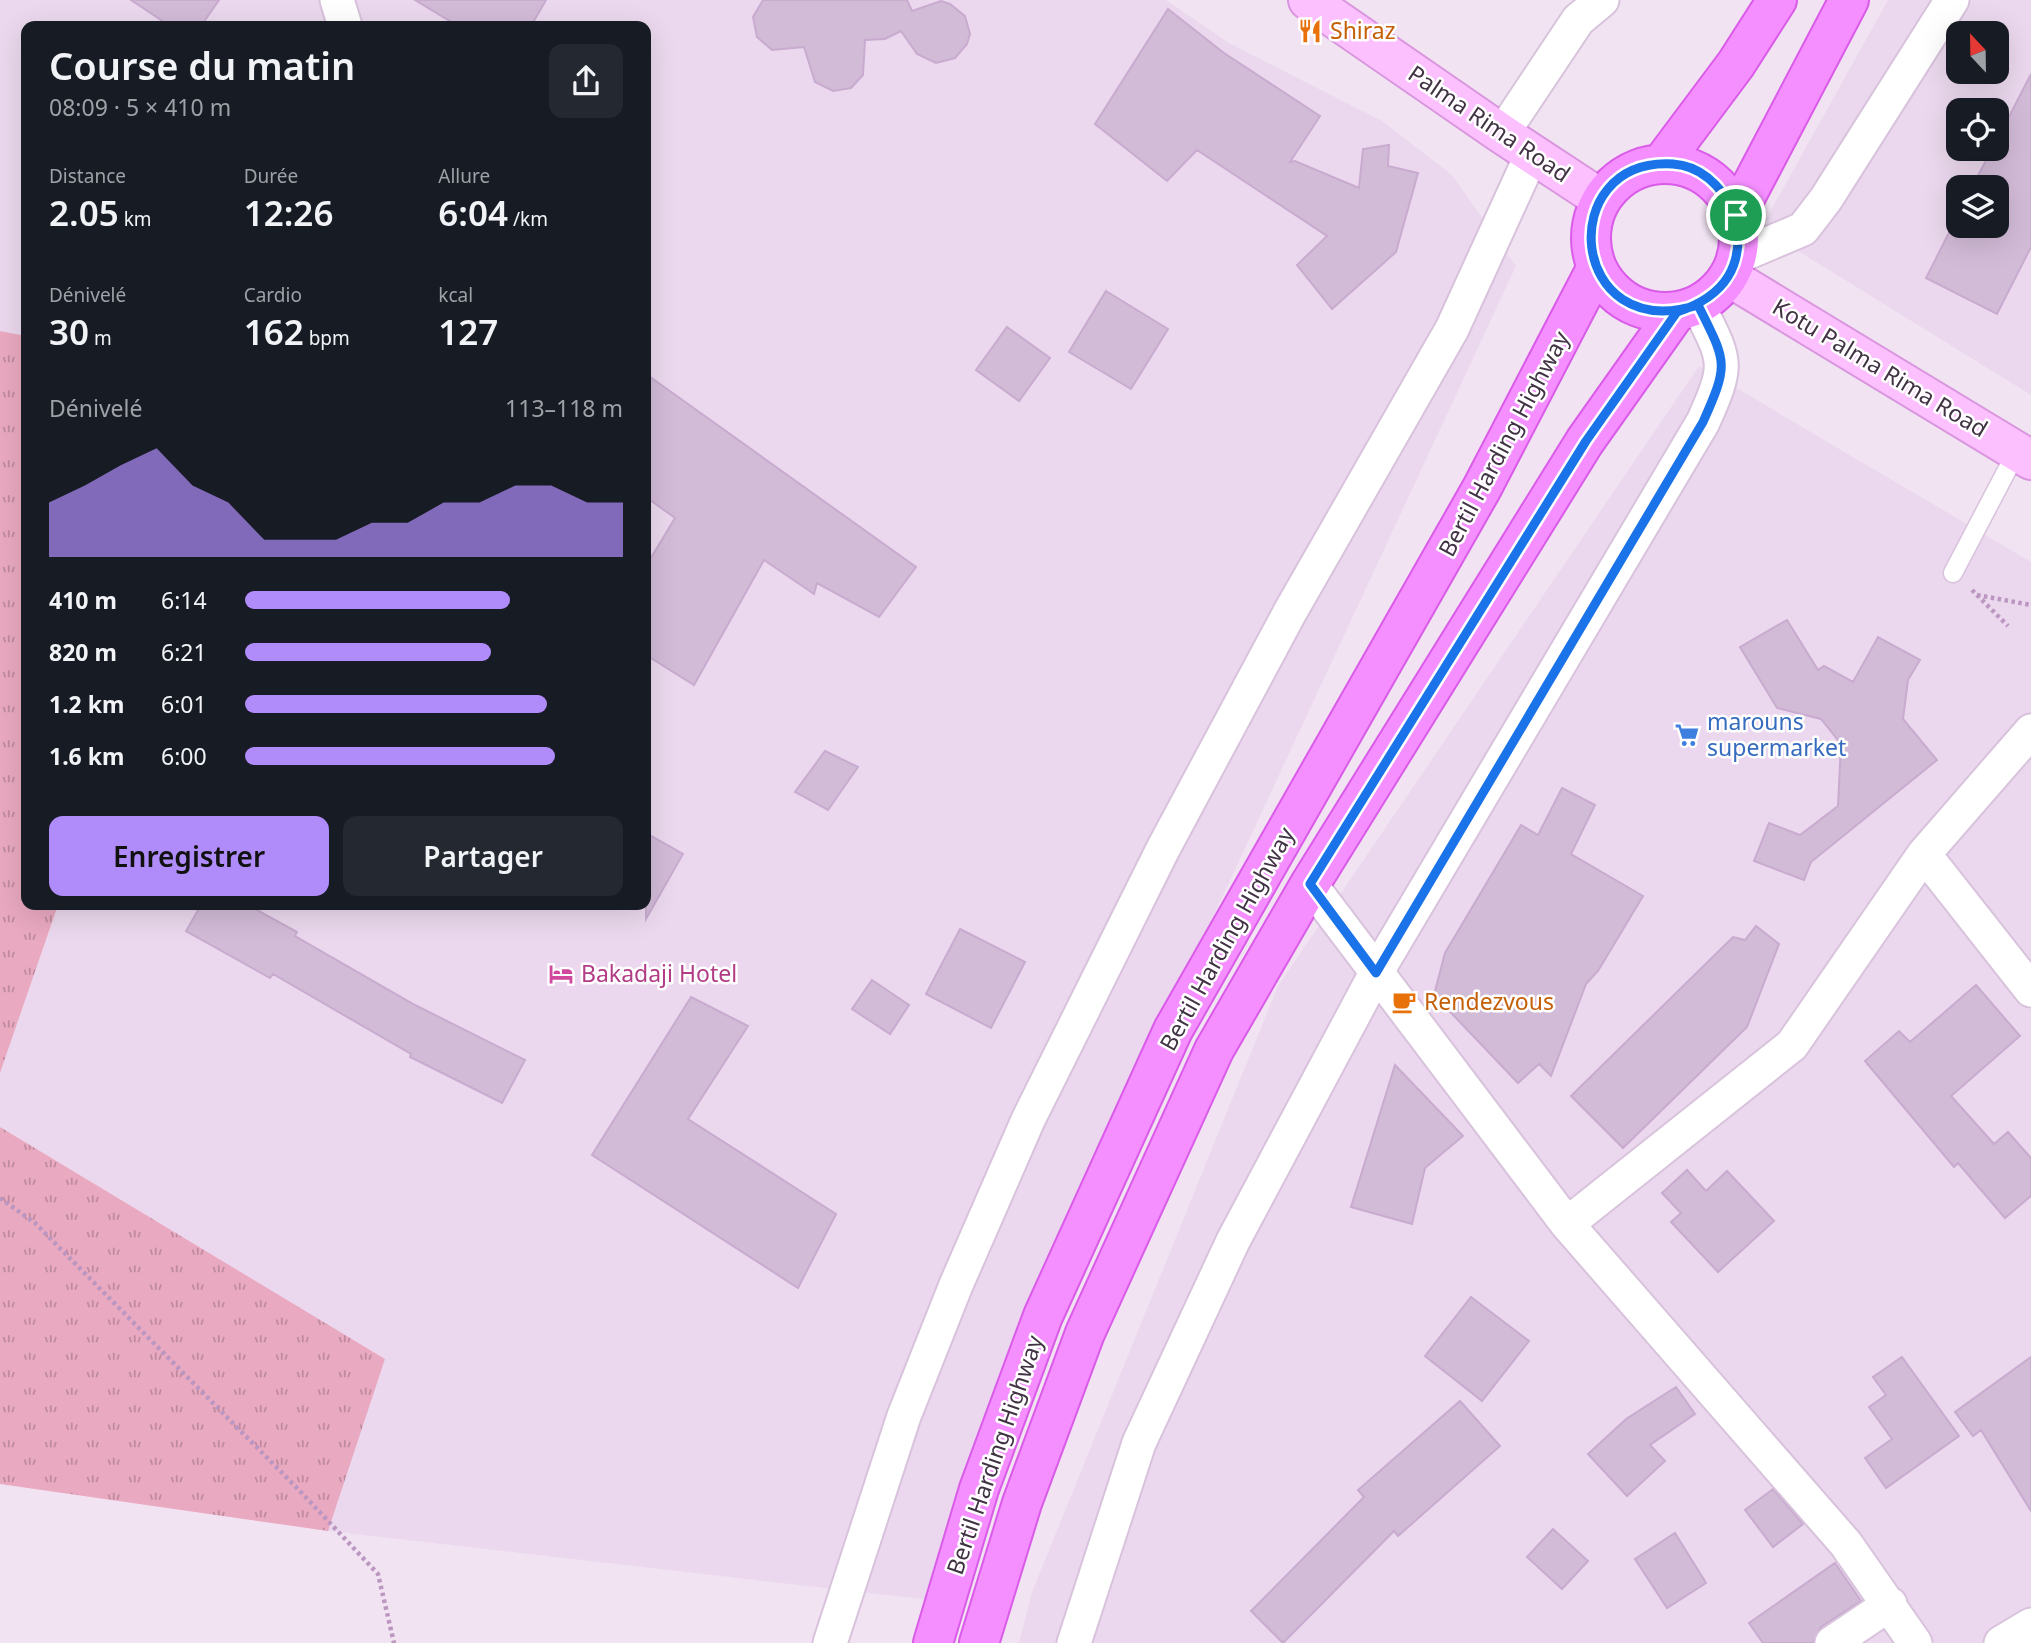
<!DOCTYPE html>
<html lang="fr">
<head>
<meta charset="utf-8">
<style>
	:root { --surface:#171b24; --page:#242831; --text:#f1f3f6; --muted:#9ea1a6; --accent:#b08cfa }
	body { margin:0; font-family:"Noto Sans",sans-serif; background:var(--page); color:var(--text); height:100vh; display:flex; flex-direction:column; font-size:26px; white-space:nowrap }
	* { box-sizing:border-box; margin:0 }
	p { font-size:23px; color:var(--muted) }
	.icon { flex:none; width:38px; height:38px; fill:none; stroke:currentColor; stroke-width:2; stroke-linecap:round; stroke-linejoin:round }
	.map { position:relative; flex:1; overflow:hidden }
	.details { position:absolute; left:21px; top:21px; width:630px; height:889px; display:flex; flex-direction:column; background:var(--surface); border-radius:14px; box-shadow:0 7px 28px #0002 }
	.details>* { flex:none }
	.needle { width:46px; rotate:338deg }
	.fabs { position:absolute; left:1946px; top:21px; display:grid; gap:14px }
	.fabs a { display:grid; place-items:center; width:63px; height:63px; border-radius:14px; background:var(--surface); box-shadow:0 7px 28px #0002; font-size:35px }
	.pin { position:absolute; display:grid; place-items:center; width:60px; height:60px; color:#fff; margin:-30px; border:4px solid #fff; border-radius:50%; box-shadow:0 2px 7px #0007 }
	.round { display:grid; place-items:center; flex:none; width:74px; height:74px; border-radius:14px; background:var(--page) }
	.summary { display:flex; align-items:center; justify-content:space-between; height:119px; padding:0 28px }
	h1 { font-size:38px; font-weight:600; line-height:52px }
	.metrics { display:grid; grid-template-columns:repeat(3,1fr); gap:10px; height:119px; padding:7px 28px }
	.metrics div { display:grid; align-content:center }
	.metrics b { font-size:35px; font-weight:600 }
	.metrics small { font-size:19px; font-weight:400 }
	.metrics p { font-size:19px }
	.chart { height:196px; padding:14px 28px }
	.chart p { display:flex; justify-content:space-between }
	.chart svg { width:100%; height:126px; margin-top:7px; fill:var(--accent); opacity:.7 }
	.cta { display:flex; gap:14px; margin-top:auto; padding:14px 28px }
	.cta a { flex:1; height:80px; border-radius:14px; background:var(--accent); color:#111; font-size:28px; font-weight:600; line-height:80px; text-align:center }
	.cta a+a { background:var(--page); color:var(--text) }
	ul { padding:0 28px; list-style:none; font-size:23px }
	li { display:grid; grid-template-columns:112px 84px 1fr; align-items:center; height:52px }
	li i { height:18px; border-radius:9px; background:var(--accent) }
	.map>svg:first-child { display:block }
</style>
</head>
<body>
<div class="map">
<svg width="2031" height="1643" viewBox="0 0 2031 1643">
	<defs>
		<pattern id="grass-tufts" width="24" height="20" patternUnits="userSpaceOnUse" patternTransform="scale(1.75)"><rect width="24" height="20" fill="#e9a9c0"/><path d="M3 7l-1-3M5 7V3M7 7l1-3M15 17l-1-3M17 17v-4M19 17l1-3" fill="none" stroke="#be8a9e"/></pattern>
	</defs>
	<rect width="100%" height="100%" fill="#f1e3f2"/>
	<path fill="#ebd8ee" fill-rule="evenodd" d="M0,0H1166L1229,43L1382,121L1452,175L1516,266L1206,932L931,1600L328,1531L385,1359L0,1127V1073L58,905H646V26H26V336L0,331Z
		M1888,0H2031V395L1761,228ZM1958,33H1997V72H1958ZM1958,110H1997V149H1958ZM1958,187H1997V226H1958Z
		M1699,366L2031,562V1643H1019L1032,1592L1278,986Z"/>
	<path fill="url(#grass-tufts)" d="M0,331L26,336V905H58L0,1073Z
		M0,1127L385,1359L328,1531L0,1484Z"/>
	<path fill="#d2bbd7" stroke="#c8abcf" stroke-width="2" d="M131,0H219L201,26H170Z
		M415,0H546L531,26H458Z
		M763,0H907L912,11L941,1L950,4L965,16L970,34L967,44L955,58L936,63L917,54L901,31L885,39L865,40L863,75L851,88L833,91L815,82L804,47L772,50L757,37L753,17Z
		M1168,9L1224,53L1320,116L1290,162L1295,161L1359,188L1363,149L1389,145L1388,166L1418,173L1396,252L1332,309L1297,265L1327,236L1197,150L1167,181L1095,124Z
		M2031,74V247L1997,314L1926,278L1958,215V226H1997V187H1972L1992,149H1997V140Z
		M1106,291L1168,329L1131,389L1069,352Z
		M1007,327L1050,358L1019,401L976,370Z
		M646,374L916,567L879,617L817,583L814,594L764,560L694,685L646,655V566L675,518L646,497Z
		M1787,620L1818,670L1824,666L1853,682L1878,637L1920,660L1908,680L1903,719L1937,760L1811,862L1804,880L1754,861L1769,823L1800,835L1838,806L1841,744L1821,719L1777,708L1740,647Z
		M825,751L858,767L828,810L795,792Z
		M1562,788L1595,805L1571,854L1643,896L1598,971L1586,984L1551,1076L1539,1064L1518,1083L1434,995L1445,953L1521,825L1538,835Z
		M646,833L683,854L646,919Z
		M201,905H248L297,932L295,936L415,1005L525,1060L502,1103L410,1057L411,1054L273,974L270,978L186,931Z
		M1756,926L1779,944L1747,1027L1623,1148L1571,1096L1733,937L1745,940Z
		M960,929L1025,962L991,1028L926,994Z
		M872,980L909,1005L890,1034L852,1009Z
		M1976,985L2020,1036L1951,1096L1994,1144L2008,1132L2031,1158V1196L2005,1218L1958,1163L1954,1167L1865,1061L1899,1031L1910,1042Z
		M691,997L748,1026L688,1119L836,1214L798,1288L592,1155Z
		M1395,1065L1463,1136L1425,1168L1412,1224L1351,1207Z
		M1687,1170L1706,1191L1727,1171L1774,1221L1718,1272L1671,1222L1681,1213L1662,1193Z
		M1471,1297L1529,1341L1482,1401L1425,1356Z
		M1902,1357L1959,1436L1886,1488L1865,1458L1892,1439L1869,1407L1886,1395L1873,1377Z
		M2031,1357V1511L1981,1430L1973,1436L1955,1412Z
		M1676,1387L1695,1414L1650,1445L1665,1461L1627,1496L1588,1454L1626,1419Z
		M1460,1401L1500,1446L1398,1536L1394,1531L1283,1643L1251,1611L1364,1497L1358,1490Z
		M1773,1489L1803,1524L1773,1547L1745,1510Z
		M1553,1529L1588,1561L1562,1589L1527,1557Z
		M1675,1533L1706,1583L1667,1608L1635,1559Z
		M1835,1563L1861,1601L1821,1627L1813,1643H1763L1749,1623Z"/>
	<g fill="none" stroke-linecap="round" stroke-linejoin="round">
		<g stroke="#d8c2dc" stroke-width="21">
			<path id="lane" d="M1953,573L2017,451"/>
		</g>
		<g stroke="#d8c2dc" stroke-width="37">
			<path id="street" d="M337,0L345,26
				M1502,134L1578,20L1602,0
				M1737,257L1803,229L1826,199L1952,0
				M1924,854L2031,990
				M1310,884L1567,1224L1846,1544L1915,1643
				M1567,1224L1792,1045L1924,854L2031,731
				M830,1643L904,1416L956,1285L1028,1120L1163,849L1290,612L1452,329L1532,154
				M1074,1643L1139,1443L1233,1241L1376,973L1703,422C1730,362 1726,362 1698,305
				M1832,1643L1890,1604
				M2001,1643L2031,1625"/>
		</g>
		<g stroke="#d996de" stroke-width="42">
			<path id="secondary" d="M1308,0L1502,134L1601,199
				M1729,277L2031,460"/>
		</g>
		<g stroke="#d95be8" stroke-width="42">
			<path id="primary" d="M1662,163L1736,64L1777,0
				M1591 238a74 74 0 1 1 148 0a74 74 0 1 1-148 0Z
				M1736,215L1849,0
				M933,1643L979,1489L1043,1316L1173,1030L1482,488L1596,269
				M979,1643L1022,1503L1085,1333L1214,1050L1310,884L1585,441L1677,311"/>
		</g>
		<path stroke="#ba96c0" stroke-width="4.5" stroke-dasharray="3.5 3.5" stroke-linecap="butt" d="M1972,590L2008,626
			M1977,595L2031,605
			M0,1198L35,1223L297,1488L378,1574L394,1643"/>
		<use href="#lane" stroke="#fff" stroke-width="18"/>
		<use href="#street" stroke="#fff" stroke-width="33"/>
		<use href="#secondary" stroke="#fcc0ff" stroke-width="38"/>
		<use href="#primary" stroke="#f58fff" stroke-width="38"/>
	</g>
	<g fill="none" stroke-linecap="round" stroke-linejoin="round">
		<g stroke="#fff" stroke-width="14">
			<path id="route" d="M1736,215C1723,189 1704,166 1673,164C1553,157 1568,346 1698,305C1726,362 1730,362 1703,422L1376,973L1310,884L1586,441L1677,312C1726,296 1745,265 1736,215"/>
		</g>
		<use href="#route" stroke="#1a73e8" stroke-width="9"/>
	</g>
	<defs>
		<g id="restaurant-bare" transform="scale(1.89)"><path d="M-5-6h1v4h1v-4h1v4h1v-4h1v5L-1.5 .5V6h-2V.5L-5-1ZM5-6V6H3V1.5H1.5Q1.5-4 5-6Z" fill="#e8710a" stroke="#fff" stroke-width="2.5" paint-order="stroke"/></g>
		<g id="supermarket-bare" transform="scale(1.89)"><path d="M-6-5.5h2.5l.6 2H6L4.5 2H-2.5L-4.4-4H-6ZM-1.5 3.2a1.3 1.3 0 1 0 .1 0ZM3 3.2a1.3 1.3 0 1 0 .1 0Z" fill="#3f7fe0" stroke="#fff" stroke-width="2.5" paint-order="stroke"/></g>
		<g id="hotel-bare" transform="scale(1.89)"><path d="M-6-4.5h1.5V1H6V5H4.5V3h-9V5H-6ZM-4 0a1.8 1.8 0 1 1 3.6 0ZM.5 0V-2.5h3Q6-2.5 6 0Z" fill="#d1479c" stroke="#fff" stroke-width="2.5" paint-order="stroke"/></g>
		<g id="cafe-bare" transform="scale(1.89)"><path d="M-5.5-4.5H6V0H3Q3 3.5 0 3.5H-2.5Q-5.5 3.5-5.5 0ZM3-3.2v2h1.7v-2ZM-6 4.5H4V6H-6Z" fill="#e8710a" stroke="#fff" stroke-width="2.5" paint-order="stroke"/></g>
	</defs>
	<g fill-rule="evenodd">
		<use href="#restaurant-bare" x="1310" y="31"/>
		<use href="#supermarket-bare" x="1687" y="735"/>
		<use href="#hotel-bare" x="561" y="974"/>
		<use href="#cafe-bare" x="1404" y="1002"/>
	</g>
	<g text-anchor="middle" stroke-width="5" stroke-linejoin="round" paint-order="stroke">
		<g font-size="23" fill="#c56008" stroke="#fff" text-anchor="start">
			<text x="1330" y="39">Shiraz</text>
			<text x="1424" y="1010">Rendezvous</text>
		</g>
		<g font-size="23" fill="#413344" stroke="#fff">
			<text transform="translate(1489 124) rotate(34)" y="8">Palma Rima Road</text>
			<text transform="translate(1880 368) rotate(31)" y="8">Kotu Palma Rima Road</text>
			<text transform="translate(1504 444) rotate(-62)" y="8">Bertil Harding Highway</text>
			<text transform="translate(1227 939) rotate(-61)" y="8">Bertil Harding Highway</text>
			<text transform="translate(995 1455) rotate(-71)" y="8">Bertil Harding Highway</text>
		</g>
		<g font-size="23" fill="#366cbe" stroke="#fff" text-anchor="start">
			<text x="1707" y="730">marouns<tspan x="1707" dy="26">supermarket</tspan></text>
		</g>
		<g font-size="23" fill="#b23c85" stroke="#fff" text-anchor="start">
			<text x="581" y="982">Bakadaji Hotel</text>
		</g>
	</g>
</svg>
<div class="fabs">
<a><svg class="needle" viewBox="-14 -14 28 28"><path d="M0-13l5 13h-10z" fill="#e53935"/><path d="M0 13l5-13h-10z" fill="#9ea1a6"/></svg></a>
<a><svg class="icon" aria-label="locate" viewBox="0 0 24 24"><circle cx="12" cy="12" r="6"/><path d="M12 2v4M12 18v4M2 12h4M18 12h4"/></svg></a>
<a><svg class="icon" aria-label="layers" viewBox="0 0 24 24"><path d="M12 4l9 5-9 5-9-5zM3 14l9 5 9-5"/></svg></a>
</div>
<div class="pin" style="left:1736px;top:215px;background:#1e9e55"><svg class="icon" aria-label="arrive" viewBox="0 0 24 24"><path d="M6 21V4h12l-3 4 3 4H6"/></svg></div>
<section class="details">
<div class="summary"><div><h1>Course du matin</h1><p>08:09 · 5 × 410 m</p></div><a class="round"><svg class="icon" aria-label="share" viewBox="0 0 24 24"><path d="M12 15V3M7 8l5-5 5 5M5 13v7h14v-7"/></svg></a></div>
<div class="metrics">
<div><p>Distance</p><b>2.05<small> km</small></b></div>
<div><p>Durée</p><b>12:26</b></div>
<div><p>Allure</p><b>6:04<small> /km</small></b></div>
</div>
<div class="metrics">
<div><p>Dénivelé</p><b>30<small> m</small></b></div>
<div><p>Cardio</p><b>162<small> bpm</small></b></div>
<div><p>kcal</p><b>127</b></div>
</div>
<div class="chart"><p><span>Dénivelé</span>113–118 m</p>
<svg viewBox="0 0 160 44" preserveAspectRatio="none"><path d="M0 44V25L10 19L20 12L30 6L40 19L50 25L60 38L70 38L80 38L90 32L100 32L110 25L120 25L130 19L140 19L150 25L160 25V44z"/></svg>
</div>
<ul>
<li><b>410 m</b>6:14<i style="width:70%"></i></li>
<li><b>820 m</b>6:21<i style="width:65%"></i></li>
<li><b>1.2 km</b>6:01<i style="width:80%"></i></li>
<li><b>1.6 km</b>6:00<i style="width:82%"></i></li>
</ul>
<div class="cta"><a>Enregistrer</a><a>Partager</a></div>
</section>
</div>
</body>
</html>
